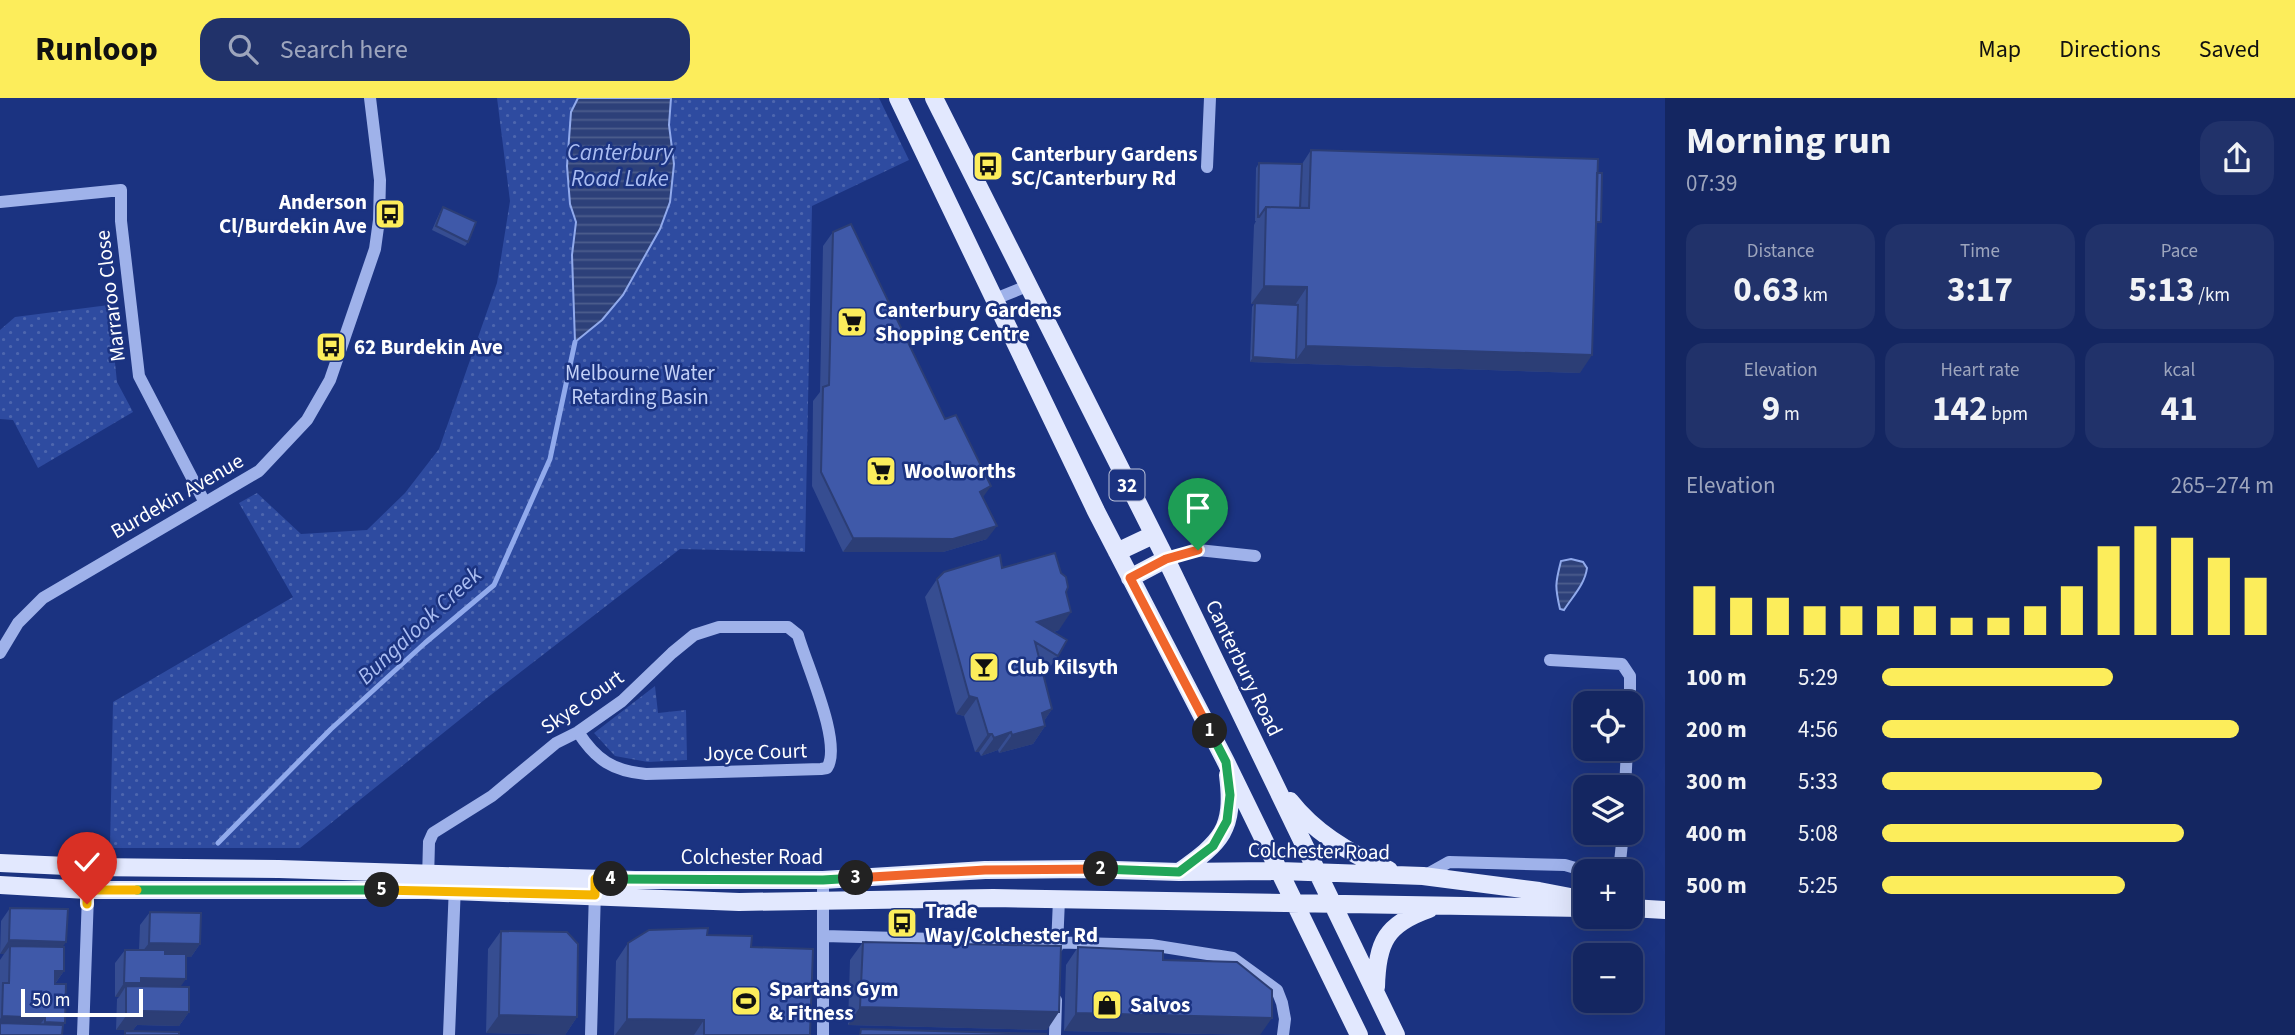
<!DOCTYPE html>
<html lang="en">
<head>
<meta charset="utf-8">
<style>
	:root { --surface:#142661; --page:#21326a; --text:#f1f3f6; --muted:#9da5bd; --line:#334376; --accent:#fced5b }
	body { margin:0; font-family:"Source Sans 3",sans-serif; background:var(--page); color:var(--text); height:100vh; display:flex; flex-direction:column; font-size:26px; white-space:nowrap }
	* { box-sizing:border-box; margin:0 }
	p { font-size:23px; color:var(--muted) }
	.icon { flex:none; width:38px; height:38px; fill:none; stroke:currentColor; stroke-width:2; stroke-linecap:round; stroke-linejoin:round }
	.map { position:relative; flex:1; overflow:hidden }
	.drawer { display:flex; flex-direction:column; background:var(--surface); width:630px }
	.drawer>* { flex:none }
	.fabs { position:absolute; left:1573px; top:593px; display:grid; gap:14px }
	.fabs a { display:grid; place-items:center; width:70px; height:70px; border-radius:14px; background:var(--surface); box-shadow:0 7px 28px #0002,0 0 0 2px var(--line); font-size:35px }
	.scale { position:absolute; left:21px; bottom:18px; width:122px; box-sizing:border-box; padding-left:7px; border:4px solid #fff; border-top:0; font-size:19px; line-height:24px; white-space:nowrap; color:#fff; -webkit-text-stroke:5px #1b3381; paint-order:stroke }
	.pin { position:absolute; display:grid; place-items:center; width:60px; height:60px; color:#fff; margin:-72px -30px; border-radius:50% 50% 50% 0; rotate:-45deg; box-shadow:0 0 7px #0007 }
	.pin .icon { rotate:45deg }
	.km { position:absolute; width:35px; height:35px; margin:-18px; border-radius:50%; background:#222; color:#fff; font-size:19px; line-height:35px; text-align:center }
	.round { display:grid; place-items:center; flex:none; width:74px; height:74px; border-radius:21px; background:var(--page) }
	.summary { display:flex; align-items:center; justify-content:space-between; height:119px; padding:0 21px }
	h1 { font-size:38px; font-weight:700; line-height:52px }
	.figures { display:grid; grid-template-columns:repeat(3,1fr); gap:10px; height:119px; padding:7px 21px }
	.figures div { display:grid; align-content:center; border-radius:18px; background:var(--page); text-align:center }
	.figures b { font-size:35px; font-weight:700 }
	.figures small { font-size:19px; font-weight:400 }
	.figures p { font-size:19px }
	.chart { height:196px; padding:14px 21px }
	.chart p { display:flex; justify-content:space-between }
	.chart svg { width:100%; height:126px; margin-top:7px; stroke:var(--accent); stroke-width:6 }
	ul { padding:0 21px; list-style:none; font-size:23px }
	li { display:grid; grid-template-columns:112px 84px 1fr; align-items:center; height:52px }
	li i { height:18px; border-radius:9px; background:var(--accent) }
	header { display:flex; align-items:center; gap:42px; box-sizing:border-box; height:98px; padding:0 35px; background:var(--accent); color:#111 }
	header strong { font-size:33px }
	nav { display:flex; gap:38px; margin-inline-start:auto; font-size:24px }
	.search { width:490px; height:63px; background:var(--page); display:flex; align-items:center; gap:18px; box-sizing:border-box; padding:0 24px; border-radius:21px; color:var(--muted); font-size:26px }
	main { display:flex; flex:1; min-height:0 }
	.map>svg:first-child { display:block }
</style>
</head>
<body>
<header>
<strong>Runloop</strong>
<div class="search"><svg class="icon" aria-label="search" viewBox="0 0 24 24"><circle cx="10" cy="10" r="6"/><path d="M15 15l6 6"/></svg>Search here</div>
<nav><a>Map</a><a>Directions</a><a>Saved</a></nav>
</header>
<main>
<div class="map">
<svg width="1665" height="937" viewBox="0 0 1665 937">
	<defs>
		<pattern id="park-dots" width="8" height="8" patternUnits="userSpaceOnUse" patternTransform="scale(1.75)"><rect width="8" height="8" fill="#2e4ba0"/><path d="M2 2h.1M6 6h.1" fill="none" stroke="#4d66ae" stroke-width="1.8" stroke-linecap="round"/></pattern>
		<pattern id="water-rules" width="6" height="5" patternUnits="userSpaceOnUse" patternTransform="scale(1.75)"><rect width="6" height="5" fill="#2d4079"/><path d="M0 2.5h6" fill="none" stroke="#4c5d8d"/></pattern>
	</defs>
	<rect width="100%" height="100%" fill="#1b3381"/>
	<path fill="url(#park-dots)" d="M497,0H879L909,62L812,108L805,454L680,451L483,603L300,750H110L113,604L293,499L239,405L257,395L301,436L367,432L405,395L439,351L497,185L510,103Z
		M109,207L117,284L133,314L38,370L13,322L0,321V232L15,219Z
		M655,588L658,615L686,612L687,662L648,664L615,658L594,635Z"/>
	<path fill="url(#water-rules)" stroke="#91aaec" stroke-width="2" d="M578,0H671L669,27L674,66L670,104L660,131L623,197L602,222L575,244L572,157L576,124L570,106L567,68L571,14Z
		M1571,461L1583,464L1587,470C1585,486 1573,498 1564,512L1560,511C1555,489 1555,486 1561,463Z"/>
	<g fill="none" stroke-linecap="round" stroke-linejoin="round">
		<path stroke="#91aaec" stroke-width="5" d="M218,745L331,631L425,545L494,487L550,361L575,244"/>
		<path stroke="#9fb2ea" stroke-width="12" d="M1207,69L1210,0
			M0,104L121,92V123L139,278L205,405
			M995,201L1027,188
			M1166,461L1198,452L1255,458
			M0,555L18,525L43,500L259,373L307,322L330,282L375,151L379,122L380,82L370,0
			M1550,562L1622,566L1630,578V606
			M1625,690L1627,651
			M1619,774L1623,735
			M1424,778L1449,764L1565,767L1589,774
			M428,782L429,744L433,735L492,698L556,645L578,634L622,603L672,555L694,537L719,529H788L798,537C806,566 843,646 827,670L821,671L646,676C613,673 596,662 578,634
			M824,838L1151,847L1233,860L1277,892L1282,905L1285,921L1283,937
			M1057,849L1059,801
			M83,937L89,769
			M449,937L455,787
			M591,937L595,792
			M823,937V782
			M1055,937L1056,902"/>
		<path stroke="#e2e8fe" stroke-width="18" d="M898,0L1096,413L1226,664L1359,937
			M934,0L1166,461L1396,937
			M1117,454L1153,437
			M1130,480L1166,461
			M1290,703C1315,735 1352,757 1389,772
			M0,765L89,769L279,771L635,782H823L985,772L1083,771L1179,774L1280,773L1423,778L1539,793L1586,802
			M1179,774C1221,744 1235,732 1228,677
			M0,787L87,792H428L739,804L993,800L1582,810
			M1631,810L1665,812
			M1376,889C1377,844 1386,826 1429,811"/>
	</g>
	<path fill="#364d91" d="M1311,52L1597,129H1596L1580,275L1250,264L1252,209L1254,206H1251L1254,127L1256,123H1255L1256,70L1259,65L1302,66Z
		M443,109L468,144L465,148L432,132L440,114Z
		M833,134L983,399L987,441L943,454H843L812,388L813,303L820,294L823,148Z
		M937,481L1066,494L1059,532L1054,534L1058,558L1045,576L1043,574L1052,611L1044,623L1045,628L1033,646L999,655L998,652L981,658L979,654H975L964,618L956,616L925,499Z
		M10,810L63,849L64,873L55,886L65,925L63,928L0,937V862L4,856H0L1,823Z
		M150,814L200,846L191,859H186L180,889L189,914L179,928L137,927L133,932H116L117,901L119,899H115V865L125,852H139L140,827Z
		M501,833L577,919L565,937L486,935L488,851Z
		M707,837L751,849L810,937H614L616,863L628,845Z
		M863,844L1047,932L848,927L850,862Z
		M1078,849L1163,862L1260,937L1064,933L1066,867Z"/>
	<path fill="#2c3e76" d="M1264,188L1307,189L1295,207L1251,206Z
		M1306,248L1592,257L1580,275L1250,264L1253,259L1296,262Z
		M991,388L981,402L980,394Z
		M997,428L987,441L943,454H843L853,440Z
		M1071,514L1059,532L1025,542L1037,524Z
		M969,598L977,600L964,618L956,616Z
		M1052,611L1040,629L1045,628L1033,646L999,655L1012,637L1042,615Z
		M1011,634L998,652L981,658L994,640Z
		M988,636H992L979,654H975Z
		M9,842L66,844L57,858L10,848L4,856H0Z
		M149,845L200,846L191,859L139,858Z
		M55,873H64L54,887Z
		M141,880L186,881L176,895L126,888L119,899H115L124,885Z
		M860,909L1059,914L1047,932L848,927Z
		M143,913L189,914L179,928L137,927L133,932H116L126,918Z
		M1076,915L1272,920L1260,937L1064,933Z
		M499,917L577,919L565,937L486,935Z
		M2,918L45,920L35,933L0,932V921Z
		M627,921L704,922L694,937H615Z
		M45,924L65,925L56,937H36Z"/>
	<path fill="#3f59a9" stroke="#2c3e76" stroke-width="2" d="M1311,52L1598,61L1592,257L1306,248L1307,189L1264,188L1266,109L1309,110Z
		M1259,65L1302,66L1300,110L1266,109L1259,119H1258Z
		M1597,75H1602L1601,124H1596Z
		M443,109L476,124L468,144L436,128Z
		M851,126L945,321L956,317L991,388L980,394L997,428L953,441L853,440L821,374L823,289L829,287L833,134Z
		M1255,205L1298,207L1296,262L1253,259Z
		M1055,455L1061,475L1066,479L1068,489L1066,494L1071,514L1037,524L1067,542L1058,558L1035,544L1052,611L1042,615L1045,628L1012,637L1011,634L994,640L992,636H988L977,600L969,598L937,481L944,474L1000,457L1002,470Z
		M10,810L68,811L66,844L9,842Z
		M150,814L201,815L200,846L149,845Z
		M708,830L707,837L752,838L751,849L813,851L810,937H704V922L627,921L628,845L649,832Z
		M501,833L567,834L578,846L577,919L499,917Z
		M863,844L1061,848L1059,914L860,909Z
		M10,848L64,849V873H55V886H66L65,925L45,924V920L2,918L3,885H9Z
		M1078,849L1163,853V862L1237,864L1272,892V920L1076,915Z
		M125,852H165V856H186V881L141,880V885H124Z
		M126,888L189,889V914L143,913V918H126Z
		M0,925L63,927L62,937H0Z
		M861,931L1046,936V937H860Z
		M125,933L179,934V937H125Z"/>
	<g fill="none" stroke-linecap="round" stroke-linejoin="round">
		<g stroke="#fff" stroke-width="14">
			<path id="split-1" d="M1198,452L1166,461L1130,480L1210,633"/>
		</g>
		<g stroke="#fff" stroke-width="14">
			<path id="split-2" d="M1101,771L1179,774L1213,748L1227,723L1230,697L1226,664L1210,633"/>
		</g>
		<g stroke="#fff" stroke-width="14">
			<path id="split-3" d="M856,780L985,772L1101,771"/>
		</g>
		<g stroke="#fff" stroke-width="14">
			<path id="split-4" d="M611,781L823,782L856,780"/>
		</g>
		<g stroke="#fff" stroke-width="14">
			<path id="split-5" d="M382,792L595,797V781H611"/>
		</g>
		<g stroke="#fff" stroke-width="14">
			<path id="split-6" d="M137,792H382"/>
		</g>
		<g stroke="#fff" stroke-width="14">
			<path id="split-7" d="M87,806V792H137"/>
		</g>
		<use href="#split-1" stroke="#f0652b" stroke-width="9"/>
		<use href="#split-2" stroke="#22a559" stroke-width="9"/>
		<use href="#split-3" stroke="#f0652b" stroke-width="9"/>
		<use href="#split-4" stroke="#22a559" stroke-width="9"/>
		<use href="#split-5" stroke="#f5b400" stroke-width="9"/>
		<use href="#split-6" stroke="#22a559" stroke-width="9"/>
		<use href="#split-7" stroke="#f5b400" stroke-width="9"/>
	</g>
	<defs>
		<g id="bus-square" transform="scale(1.575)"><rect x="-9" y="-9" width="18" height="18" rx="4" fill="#fced5b" stroke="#1b3381"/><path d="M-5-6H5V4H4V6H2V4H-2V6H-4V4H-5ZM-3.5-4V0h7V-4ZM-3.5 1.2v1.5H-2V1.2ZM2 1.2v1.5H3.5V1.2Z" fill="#111"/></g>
		<g id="supermarket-square" transform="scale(1.575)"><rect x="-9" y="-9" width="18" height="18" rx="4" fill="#fced5b" stroke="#1b3381"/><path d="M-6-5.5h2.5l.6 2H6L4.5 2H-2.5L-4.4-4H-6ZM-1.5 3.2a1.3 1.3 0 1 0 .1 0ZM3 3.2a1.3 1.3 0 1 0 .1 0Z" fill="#111"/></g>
		<g id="bar-square" transform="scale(1.575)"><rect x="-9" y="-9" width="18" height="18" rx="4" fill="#fced5b" stroke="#1b3381"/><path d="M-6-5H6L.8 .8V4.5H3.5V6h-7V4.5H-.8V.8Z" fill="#111"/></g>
		<g id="stadium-square" transform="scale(1.575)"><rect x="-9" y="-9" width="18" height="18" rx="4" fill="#fced5b" stroke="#1b3381"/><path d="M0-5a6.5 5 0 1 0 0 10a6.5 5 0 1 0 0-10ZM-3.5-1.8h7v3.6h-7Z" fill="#111"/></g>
		<g id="shop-square" transform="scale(1.575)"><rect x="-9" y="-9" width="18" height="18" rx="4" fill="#fced5b" stroke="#1b3381"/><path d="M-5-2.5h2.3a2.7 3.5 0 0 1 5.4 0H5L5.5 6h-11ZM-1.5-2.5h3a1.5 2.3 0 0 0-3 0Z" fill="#111"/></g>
	</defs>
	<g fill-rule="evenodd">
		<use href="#bus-square" x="988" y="68"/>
		<use href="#bus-square" x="390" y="116"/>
		<use href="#supermarket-square" x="852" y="224"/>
		<use href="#bus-square" x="331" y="249"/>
		<use href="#supermarket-square" x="881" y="373"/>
		<use href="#bar-square" x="984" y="569"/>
		<use href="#bus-square" x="902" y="825"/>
		<use href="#stadium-square" x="746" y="903"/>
		<use href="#shop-square" x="1107" y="907"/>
	</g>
	<g text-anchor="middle" stroke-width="5" stroke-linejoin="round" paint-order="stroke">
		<rect fill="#1b3381" stroke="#bbc2d9" stroke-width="2" x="1109.5" y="371.5" width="35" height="31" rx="5"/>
		<g font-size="19" font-weight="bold" fill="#fff">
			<text x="1127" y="394">32</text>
		</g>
		<g font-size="21" font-weight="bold" fill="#fff" stroke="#1b3381" text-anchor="start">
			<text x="1011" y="63">Canterbury Gardens<tspan x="1011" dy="24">SC/Canterbury Rd</tspan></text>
			<text x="367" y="111" text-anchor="end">Anderson<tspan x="367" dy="24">Cl/Burdekin Ave</tspan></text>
			<text x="875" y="219">Canterbury Gardens<tspan x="875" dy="24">Shopping Centre</tspan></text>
			<text x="354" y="256">62 Burdekin Ave</text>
			<text x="904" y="380">Woolworths</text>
			<text x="1007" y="576">Club Kilsyth</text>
			<text x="925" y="820">Trade<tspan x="925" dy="24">Way/Colchester Rd</tspan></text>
			<text x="769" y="898">Spartans Gym<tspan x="769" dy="24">&amp; Fitness</tspan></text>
			<text x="1130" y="914">Salvos</text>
		</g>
		<g font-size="21" fill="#fff" stroke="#1b3381">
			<text transform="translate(110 198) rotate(-97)" y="7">Marraroo Close</text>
			<text transform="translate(177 398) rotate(-30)" y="7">Burdekin Avenue</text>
			<text transform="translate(1244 570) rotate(64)" y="7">Canterbury Road</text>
			<text transform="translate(582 604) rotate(-35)" y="7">Skye Court</text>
			<text transform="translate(755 654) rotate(-2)" y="7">Joyce Court</text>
			<text transform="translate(1319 753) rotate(1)" y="7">Colchester Road</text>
			<text x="752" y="766">Colchester Road</text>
		</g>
		<g font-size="21" fill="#c3d1f8" stroke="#1b3381">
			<text x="640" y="282">Melbourne Water<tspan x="640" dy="24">Retarding Basin</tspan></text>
		</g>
		<g font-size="23" font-style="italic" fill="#aabdf2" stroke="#1b3381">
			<text x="620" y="62">Canterbury<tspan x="620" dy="26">Road Lake</tspan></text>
			<text transform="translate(419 527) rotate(-43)" y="8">Bungalook Creek</text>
		</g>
	</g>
</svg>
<div class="fabs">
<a><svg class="icon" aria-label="locate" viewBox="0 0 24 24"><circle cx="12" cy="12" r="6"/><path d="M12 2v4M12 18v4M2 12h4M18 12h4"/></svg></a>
<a><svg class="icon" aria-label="layers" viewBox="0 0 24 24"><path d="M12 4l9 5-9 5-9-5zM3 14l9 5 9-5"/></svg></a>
<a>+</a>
<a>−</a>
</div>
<div class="scale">50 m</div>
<div class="pin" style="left:1198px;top:452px;background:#1e9e55"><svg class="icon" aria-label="arrive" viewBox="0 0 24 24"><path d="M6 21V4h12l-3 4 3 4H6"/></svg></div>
<div class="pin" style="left:87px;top:806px;background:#d93025"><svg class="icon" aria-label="check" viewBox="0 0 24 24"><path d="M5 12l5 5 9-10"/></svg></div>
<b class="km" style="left:1210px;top:633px">1</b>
<b class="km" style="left:1101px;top:771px">2</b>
<b class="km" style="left:856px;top:780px">3</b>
<b class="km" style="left:611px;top:781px">4</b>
<b class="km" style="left:382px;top:792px">5</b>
</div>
<section class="drawer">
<div class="summary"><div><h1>Morning run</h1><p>07:39</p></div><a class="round"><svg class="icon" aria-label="share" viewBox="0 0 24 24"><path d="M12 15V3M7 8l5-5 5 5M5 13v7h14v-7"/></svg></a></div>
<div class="figures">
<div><p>Distance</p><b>0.63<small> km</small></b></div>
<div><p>Time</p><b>3:17</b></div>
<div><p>Pace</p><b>5:13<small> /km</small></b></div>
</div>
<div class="figures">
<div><p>Elevation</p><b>9<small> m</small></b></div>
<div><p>Heart rate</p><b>142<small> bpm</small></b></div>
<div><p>kcal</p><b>41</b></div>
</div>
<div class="chart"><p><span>Elevation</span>265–274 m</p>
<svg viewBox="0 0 160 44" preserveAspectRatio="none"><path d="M5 44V27M15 44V31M25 44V31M35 44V34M45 44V34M55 44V34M65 44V34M75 44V38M85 44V38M95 44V34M105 44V27M115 44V13M125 44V6M135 44V10M145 44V17M155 44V24"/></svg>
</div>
<ul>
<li><b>100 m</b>5:29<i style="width:59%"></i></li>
<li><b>200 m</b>4:56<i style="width:91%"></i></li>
<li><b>300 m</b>5:33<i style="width:56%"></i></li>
<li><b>400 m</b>5:08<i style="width:77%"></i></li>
<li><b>500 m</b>5:25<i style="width:62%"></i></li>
</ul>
</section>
</main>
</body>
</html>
